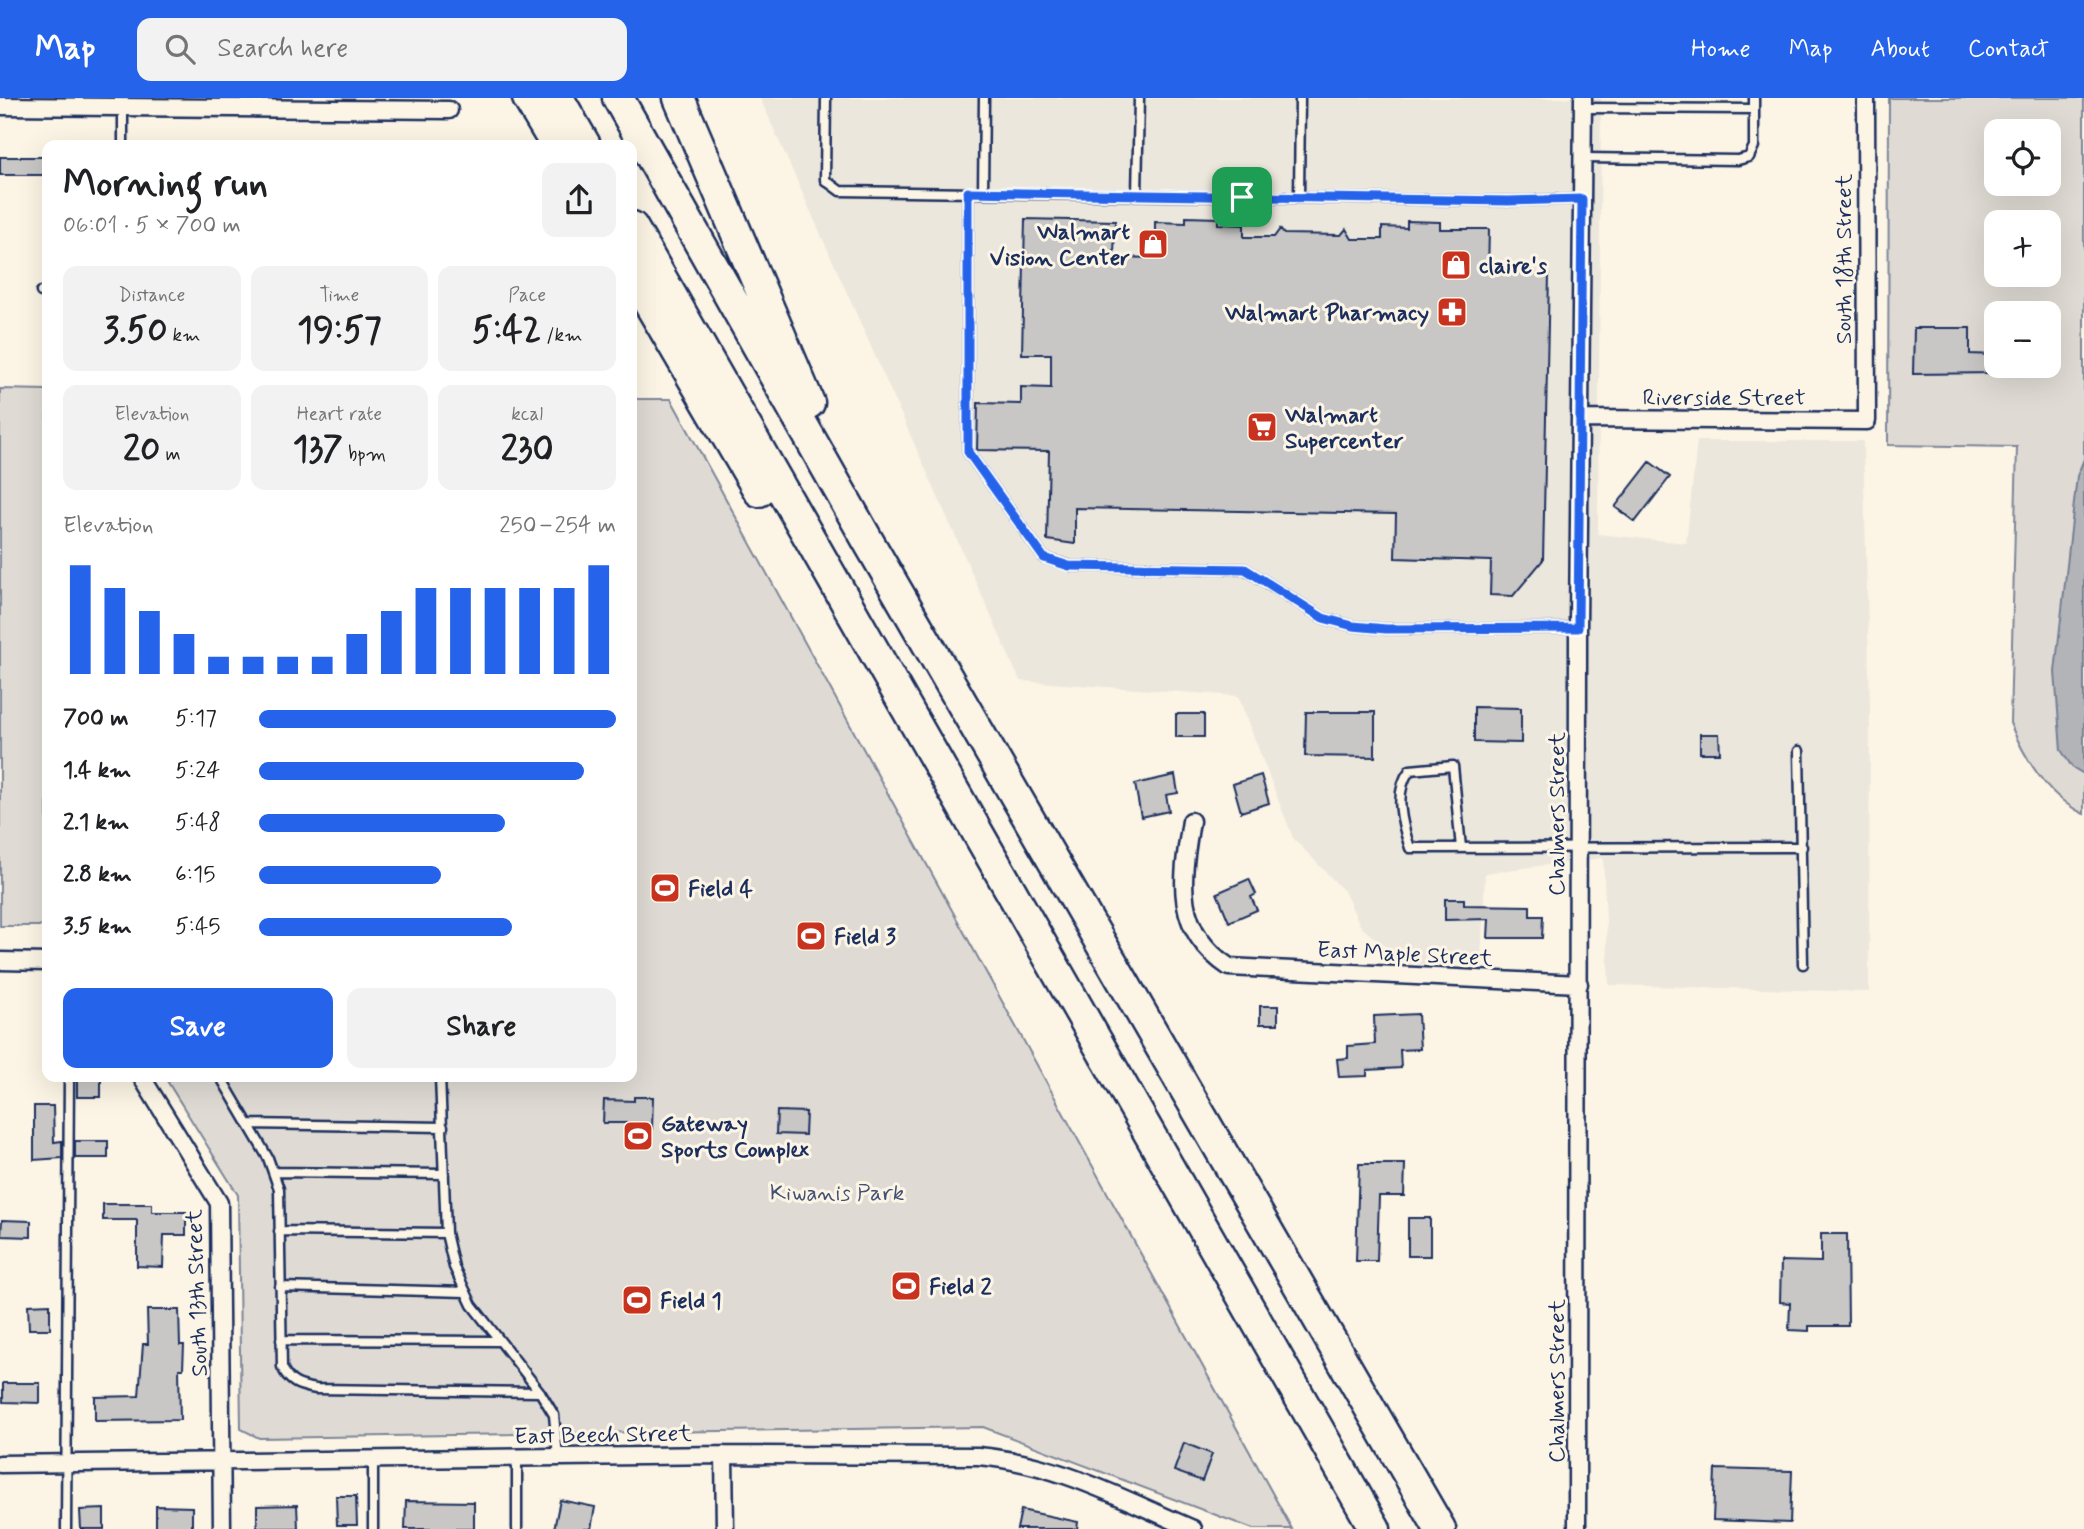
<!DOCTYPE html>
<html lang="en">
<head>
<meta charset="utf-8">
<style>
	:root { --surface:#fff; --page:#f2f2f2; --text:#202124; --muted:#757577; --accent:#2563eb }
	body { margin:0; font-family:Mynerve,sans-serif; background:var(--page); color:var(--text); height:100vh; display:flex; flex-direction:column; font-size:26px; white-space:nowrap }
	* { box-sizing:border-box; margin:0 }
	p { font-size:23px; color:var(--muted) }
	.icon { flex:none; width:38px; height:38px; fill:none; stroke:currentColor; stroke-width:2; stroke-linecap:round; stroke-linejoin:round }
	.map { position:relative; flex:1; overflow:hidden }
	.sheet { position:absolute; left:42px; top:42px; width:595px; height:942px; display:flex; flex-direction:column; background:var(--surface); border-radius:14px; box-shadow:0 7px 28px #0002 }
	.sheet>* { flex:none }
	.tools { position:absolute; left:1984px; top:21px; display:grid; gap:14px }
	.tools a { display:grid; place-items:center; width:77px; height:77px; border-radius:14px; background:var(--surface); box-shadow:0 7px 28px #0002; font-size:35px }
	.pin { position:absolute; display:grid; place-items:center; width:60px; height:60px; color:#fff; margin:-30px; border-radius:14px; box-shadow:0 4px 10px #0006 }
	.round { display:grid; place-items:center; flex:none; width:74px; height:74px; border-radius:14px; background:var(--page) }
	.headline { display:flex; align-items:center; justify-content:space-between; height:119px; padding:0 21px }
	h1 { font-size:38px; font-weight:800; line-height:52px }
	.metrics { display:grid; grid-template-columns:repeat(3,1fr); gap:10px; height:119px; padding:7px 21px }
	.metrics div { display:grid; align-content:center; border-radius:14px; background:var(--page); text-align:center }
	.metrics b { font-size:35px; font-weight:800 }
	.metrics small { font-size:19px; font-weight:400 }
	.metrics p { font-size:19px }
	.chart { height:196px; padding:14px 21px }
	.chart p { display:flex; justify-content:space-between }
	.chart svg { width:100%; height:126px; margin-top:7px; stroke:var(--accent); stroke-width:6 }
	.primary-button { display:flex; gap:14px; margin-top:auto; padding:14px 21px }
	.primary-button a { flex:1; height:80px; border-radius:14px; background:var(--accent); color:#fff; font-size:28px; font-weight:800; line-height:80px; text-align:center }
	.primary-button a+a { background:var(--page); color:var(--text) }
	ul { padding:0 21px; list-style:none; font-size:23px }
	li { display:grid; grid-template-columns:112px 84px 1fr; align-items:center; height:52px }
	li i { height:18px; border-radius:9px; background:var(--accent) }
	header { display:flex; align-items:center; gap:42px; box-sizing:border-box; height:98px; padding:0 35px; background:var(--accent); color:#fff }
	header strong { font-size:33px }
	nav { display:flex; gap:38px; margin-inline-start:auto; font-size:24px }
	.search { width:490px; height:63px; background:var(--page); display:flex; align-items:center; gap:18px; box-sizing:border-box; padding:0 24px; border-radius:14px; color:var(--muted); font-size:26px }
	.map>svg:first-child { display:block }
</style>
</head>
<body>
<header>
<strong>Map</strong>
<div class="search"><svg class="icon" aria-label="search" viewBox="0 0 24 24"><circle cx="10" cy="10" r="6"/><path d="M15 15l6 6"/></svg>Search here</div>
<nav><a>Home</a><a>Map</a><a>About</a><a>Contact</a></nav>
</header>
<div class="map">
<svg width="2084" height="1431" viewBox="0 0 2084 1431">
	<rect width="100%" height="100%" fill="#fcf5e5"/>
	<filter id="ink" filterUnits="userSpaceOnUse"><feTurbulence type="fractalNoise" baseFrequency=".0143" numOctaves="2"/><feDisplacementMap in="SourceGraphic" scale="14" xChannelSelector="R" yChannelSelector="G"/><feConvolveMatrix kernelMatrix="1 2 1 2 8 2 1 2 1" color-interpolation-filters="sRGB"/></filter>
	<g filter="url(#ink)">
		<path fill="#ece7dc" d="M760,0H1601L1598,436L1686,445L1697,343H1863L1870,605L1869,894L1609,887L1603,760L1485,775L1481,866H1407L1361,829L1344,793L1293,740L1238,598L1020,583Z"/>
		<path fill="#dfdbd4" stroke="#7d8599" stroke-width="2" fill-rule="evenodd" d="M1889,0H2084V716C2047,699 2025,661 2010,625L2017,349L1888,347ZM1997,33H2049V86H1997ZM1997,124H2049V177H1997ZM1997,215H2049V268H1997Z
			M0,291L47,292V828H0Z
			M632,301H671L1292,1431H1253L983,1329L259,1340L241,1331L238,1097L164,978H632Z"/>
		<path fill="#b2b4b8" stroke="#767f94" stroke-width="2" d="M2084,361V676L2072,669L2061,652L2055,574L2077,378Z"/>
		<path fill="#c8c7c6" stroke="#1b2f5e" stroke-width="2" d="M0,59H47V77H0Z
			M1186,119L1218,120V126L1244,127V139H1274L1280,131L1284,136L1341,137L1346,131L1352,141H1382V129L1407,130V123L1440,124V131H1489L1488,175L1549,176L1543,462L1513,498L1490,497L1491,463L1395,460L1396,416L1075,410V446L1047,442L1049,353L977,352L978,305L1021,306V289L1051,290V256H1022L1025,121L1115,123L1114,159L1155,160V124L1186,125Z
			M1914,230H1970V256L1997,257V275L1913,276Z
			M1650,364L1670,379L1635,424L1615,409Z
			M1474,609L1521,610V645L1474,644Z
			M1306,614H1375V659L1305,658Z
			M1176,616H1204V639H1176Z
			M1700,636H1719L1720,655H1700Z
			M1175,677L1178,695L1166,697L1169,713L1141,719L1135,686Z
			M1261,677L1269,705L1241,714L1233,686Z
			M1249,781L1256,796L1251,799L1257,812L1229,824L1217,795Z
			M1445,801H1464V807L1530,808V818H1543L1542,840H1488L1489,821L1445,822Z
			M1260,908H1278V926H1260Z
			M1418,916L1420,951L1400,952L1401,970L1367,972V978L1339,979L1337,961L1348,960V948L1375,946L1374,918Z
			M77,978H101V999H77Z
			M634,999H653L652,1031H633V1025H603L604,1002L634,1003Z
			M34,1008H53L54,1044L62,1043V1060L34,1062Z
			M777,1013L806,1014L805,1037L776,1036Z
			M75,1043H108V1060H75Z
			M1359,1066H1405L1404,1098H1379L1377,1163H1356Z
			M103,1106H152V1114H186V1137H164L163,1169L137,1168V1122H103Z
			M1408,1120H1430V1158H1408Z
			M2,1122L31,1123V1139L1,1138Z
			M1821,1136H1847L1848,1228H1809V1233L1789,1232L1790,1205L1780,1204L1781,1163L1821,1164Z
			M50,1206V1231H29L28,1207Z
			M147,1212H179L180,1247H184L183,1271H179L180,1322L95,1323V1299L139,1298L143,1246H148Z
			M3,1285H40V1305L3,1304Z
			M1184,1345L1212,1356L1202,1383L1174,1373Z
			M1715,1371L1792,1373L1790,1425L1713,1422Z
			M336,1398H356L357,1427H337Z
			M560,1402L595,1409L591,1431H554Z
			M406,1403L474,1404V1431H405Z
			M297,1407L298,1430H257V1408Z
			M156,1408L192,1409V1431H156Z
			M104,1411V1431H81L80,1412Z
			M1021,1412L1078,1424L1077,1431H1017Z"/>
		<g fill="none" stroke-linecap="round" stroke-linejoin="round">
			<g stroke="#1b2f5e" stroke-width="13">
				<path id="service" d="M826,0L825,82L840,93L1508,103L1582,101
					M123,9V47
					M1583,10L1754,11
					M1583,60L1738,62L1749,59L1754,48V0
					M968,95V354L1044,460L1070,468L1245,471L1323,520L1353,528L1386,531L1578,530
					M983,95L984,0
					M1137,97L1139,0
					M1299,100L1300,0
					M41,194H47
					M1799,653L1803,866
					M1461,750L1453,668L1410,672C1393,694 1402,726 1410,750L1802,749
					M220,978L268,1060L279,1091L282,1269C289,1285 299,1288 316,1291L540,1294
					M440,978L446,1135L454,1169L472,1207L540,1294L554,1317L558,1359
					M248,1026L443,1029
					M274,1074L444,1076
					M279,1133L446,1135
					M280,1189L466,1194
					M281,1242L500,1243
					M517,1359V1431
					M373,1362V1431
					M66,1431L69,978"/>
			</g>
			<g stroke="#1b2f5e" stroke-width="21">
				<path id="minor" d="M0,8L449,12
					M1581,321L1867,323L1866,0
					M1191,723C1182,780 1172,831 1229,869L1579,886
					M0,863L47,864
					M141,978L219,1105L222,1431
					M724,1357L725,1431
					M0,1366L724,1357L978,1358C1058,1365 1120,1400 1193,1431
					M1577,1431L1578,530L1583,0"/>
			</g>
			<g stroke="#1b2f5e" stroke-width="35">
				<path id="motorway" d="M528,0L556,47
					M558,0L585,47
					M618,0L868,443L1440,1431
					M679,0L809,305
					M632,129L1375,1431
					M632,176L759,393"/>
			</g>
			<use href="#service" stroke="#fcf5e5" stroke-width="8"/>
			<use href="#minor" stroke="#fcf5e5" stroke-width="16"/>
			<use href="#motorway" stroke="#fcf5e5" stroke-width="30"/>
		</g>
	</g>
	<g fill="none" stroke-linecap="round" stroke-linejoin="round" filter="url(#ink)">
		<g stroke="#fff" stroke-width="14">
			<path id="route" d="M968,94L1508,103L1582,101L1578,530L1386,531L1353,528L1323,520L1245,471L1069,468L1044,460L968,354Z"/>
		</g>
		<use href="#route" stroke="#2563eb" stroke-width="9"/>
	</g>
	<defs>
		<g id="shop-square" transform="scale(1.575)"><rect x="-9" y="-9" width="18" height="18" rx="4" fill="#c8321e" stroke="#fcf5e5"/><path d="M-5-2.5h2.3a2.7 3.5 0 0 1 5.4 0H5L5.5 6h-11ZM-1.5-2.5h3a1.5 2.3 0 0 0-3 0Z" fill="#fff"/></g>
		<g id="pharmacy-square" transform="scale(1.575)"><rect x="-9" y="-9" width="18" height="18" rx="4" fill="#c8321e" stroke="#fcf5e5"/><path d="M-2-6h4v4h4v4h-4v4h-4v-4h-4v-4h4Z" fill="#fff"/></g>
		<g id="supermarket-square" transform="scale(1.575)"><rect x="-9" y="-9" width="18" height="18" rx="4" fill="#c8321e" stroke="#fcf5e5"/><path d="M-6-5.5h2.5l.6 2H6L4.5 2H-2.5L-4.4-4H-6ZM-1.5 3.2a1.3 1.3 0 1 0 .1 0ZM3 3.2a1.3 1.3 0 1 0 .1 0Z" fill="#fff"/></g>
		<g id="stadium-square" transform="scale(1.575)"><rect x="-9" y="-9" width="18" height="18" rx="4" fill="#c8321e" stroke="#fcf5e5"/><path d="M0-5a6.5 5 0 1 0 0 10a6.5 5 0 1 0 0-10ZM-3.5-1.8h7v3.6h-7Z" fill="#fff"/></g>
	</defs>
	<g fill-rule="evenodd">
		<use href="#shop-square" x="1153" y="146"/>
		<use href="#shop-square" x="1456" y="167"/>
		<use href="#pharmacy-square" x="1452" y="214"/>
		<use href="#supermarket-square" x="1262" y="329"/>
		<use href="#stadium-square" x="665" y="790"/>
		<use href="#stadium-square" x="811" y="838"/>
		<use href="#stadium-square" x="638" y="1038"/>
		<use href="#stadium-square" x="906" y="1188"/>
		<use href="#stadium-square" x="637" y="1202"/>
	</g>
	<g text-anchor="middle" stroke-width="6" stroke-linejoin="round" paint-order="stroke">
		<g font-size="23" font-weight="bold" fill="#1b2f5e" stroke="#fcf5e5" text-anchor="start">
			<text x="1130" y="141" text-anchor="end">Walmart<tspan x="1130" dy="26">Vision Center</tspan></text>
			<text x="1479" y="175">claire's</text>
			<text x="1429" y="222" text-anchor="end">Walmart Pharmacy</text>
			<text x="1285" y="324">Walmart<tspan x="1285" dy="26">Supercenter</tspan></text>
			<text x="688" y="798">Field 4</text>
			<text x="834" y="846">Field 3</text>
			<text x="661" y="1033">Gateway<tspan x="661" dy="26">Sports Complex</tspan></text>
			<text x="929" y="1196">Field 2</text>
			<text x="660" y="1210">Field 1</text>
		</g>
		<g font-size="23" fill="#1b2f5e" stroke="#fcf5e5">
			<text transform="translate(1843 161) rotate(-90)" y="8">South 18th Street</text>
			<text x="1724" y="307">Riverside Street</text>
			<text transform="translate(1556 716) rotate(-90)" y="8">Chalmers Street</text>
			<text transform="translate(1405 855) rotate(3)" y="8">East Maple Street</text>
			<text transform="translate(196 1195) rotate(-92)" y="8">South 13th Street</text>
			<text transform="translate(1556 1283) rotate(-90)" y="8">Chalmers Street</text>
			<text transform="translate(603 1336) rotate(-1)" y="8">East Beech Street</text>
		</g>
		<g font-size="23" fill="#425176" stroke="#fcf5e5">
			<text x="837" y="1102">Kiwanis Park</text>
		</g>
	</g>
</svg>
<div class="tools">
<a><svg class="icon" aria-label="locate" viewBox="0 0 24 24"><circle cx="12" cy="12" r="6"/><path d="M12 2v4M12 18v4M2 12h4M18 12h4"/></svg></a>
<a>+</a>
<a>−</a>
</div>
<div class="pin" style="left:1242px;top:99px;background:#1e9e55"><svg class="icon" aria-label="arrive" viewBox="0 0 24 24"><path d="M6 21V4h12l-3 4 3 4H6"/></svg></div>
<section class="sheet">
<div class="headline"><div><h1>Morning run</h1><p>06:01 · 5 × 700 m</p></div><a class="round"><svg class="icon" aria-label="share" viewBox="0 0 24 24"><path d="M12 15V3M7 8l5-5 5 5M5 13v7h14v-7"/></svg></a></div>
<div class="metrics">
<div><p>Distance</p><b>3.50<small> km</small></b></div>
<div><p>Time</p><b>19:57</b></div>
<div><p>Pace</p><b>5:42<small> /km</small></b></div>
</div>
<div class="metrics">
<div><p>Elevation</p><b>20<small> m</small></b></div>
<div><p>Heart rate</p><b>137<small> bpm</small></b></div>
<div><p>kcal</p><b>230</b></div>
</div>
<div class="chart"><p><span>Elevation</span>250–254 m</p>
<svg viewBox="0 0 160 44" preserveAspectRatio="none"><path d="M5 44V6M15 44V14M25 44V22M35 44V30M45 44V38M55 44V38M65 44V38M75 44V38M85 44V30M95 44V22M105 44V14M115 44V14M125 44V14M135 44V14M145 44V14M155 44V6"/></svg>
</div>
<ul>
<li><b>700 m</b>5:17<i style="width:100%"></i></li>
<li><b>1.4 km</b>5:24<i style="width:91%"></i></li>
<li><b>2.1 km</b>5:48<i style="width:69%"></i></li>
<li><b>2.8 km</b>6:15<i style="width:51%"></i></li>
<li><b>3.5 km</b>5:45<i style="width:71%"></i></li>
</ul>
<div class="primary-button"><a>Save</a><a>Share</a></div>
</section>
</div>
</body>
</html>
